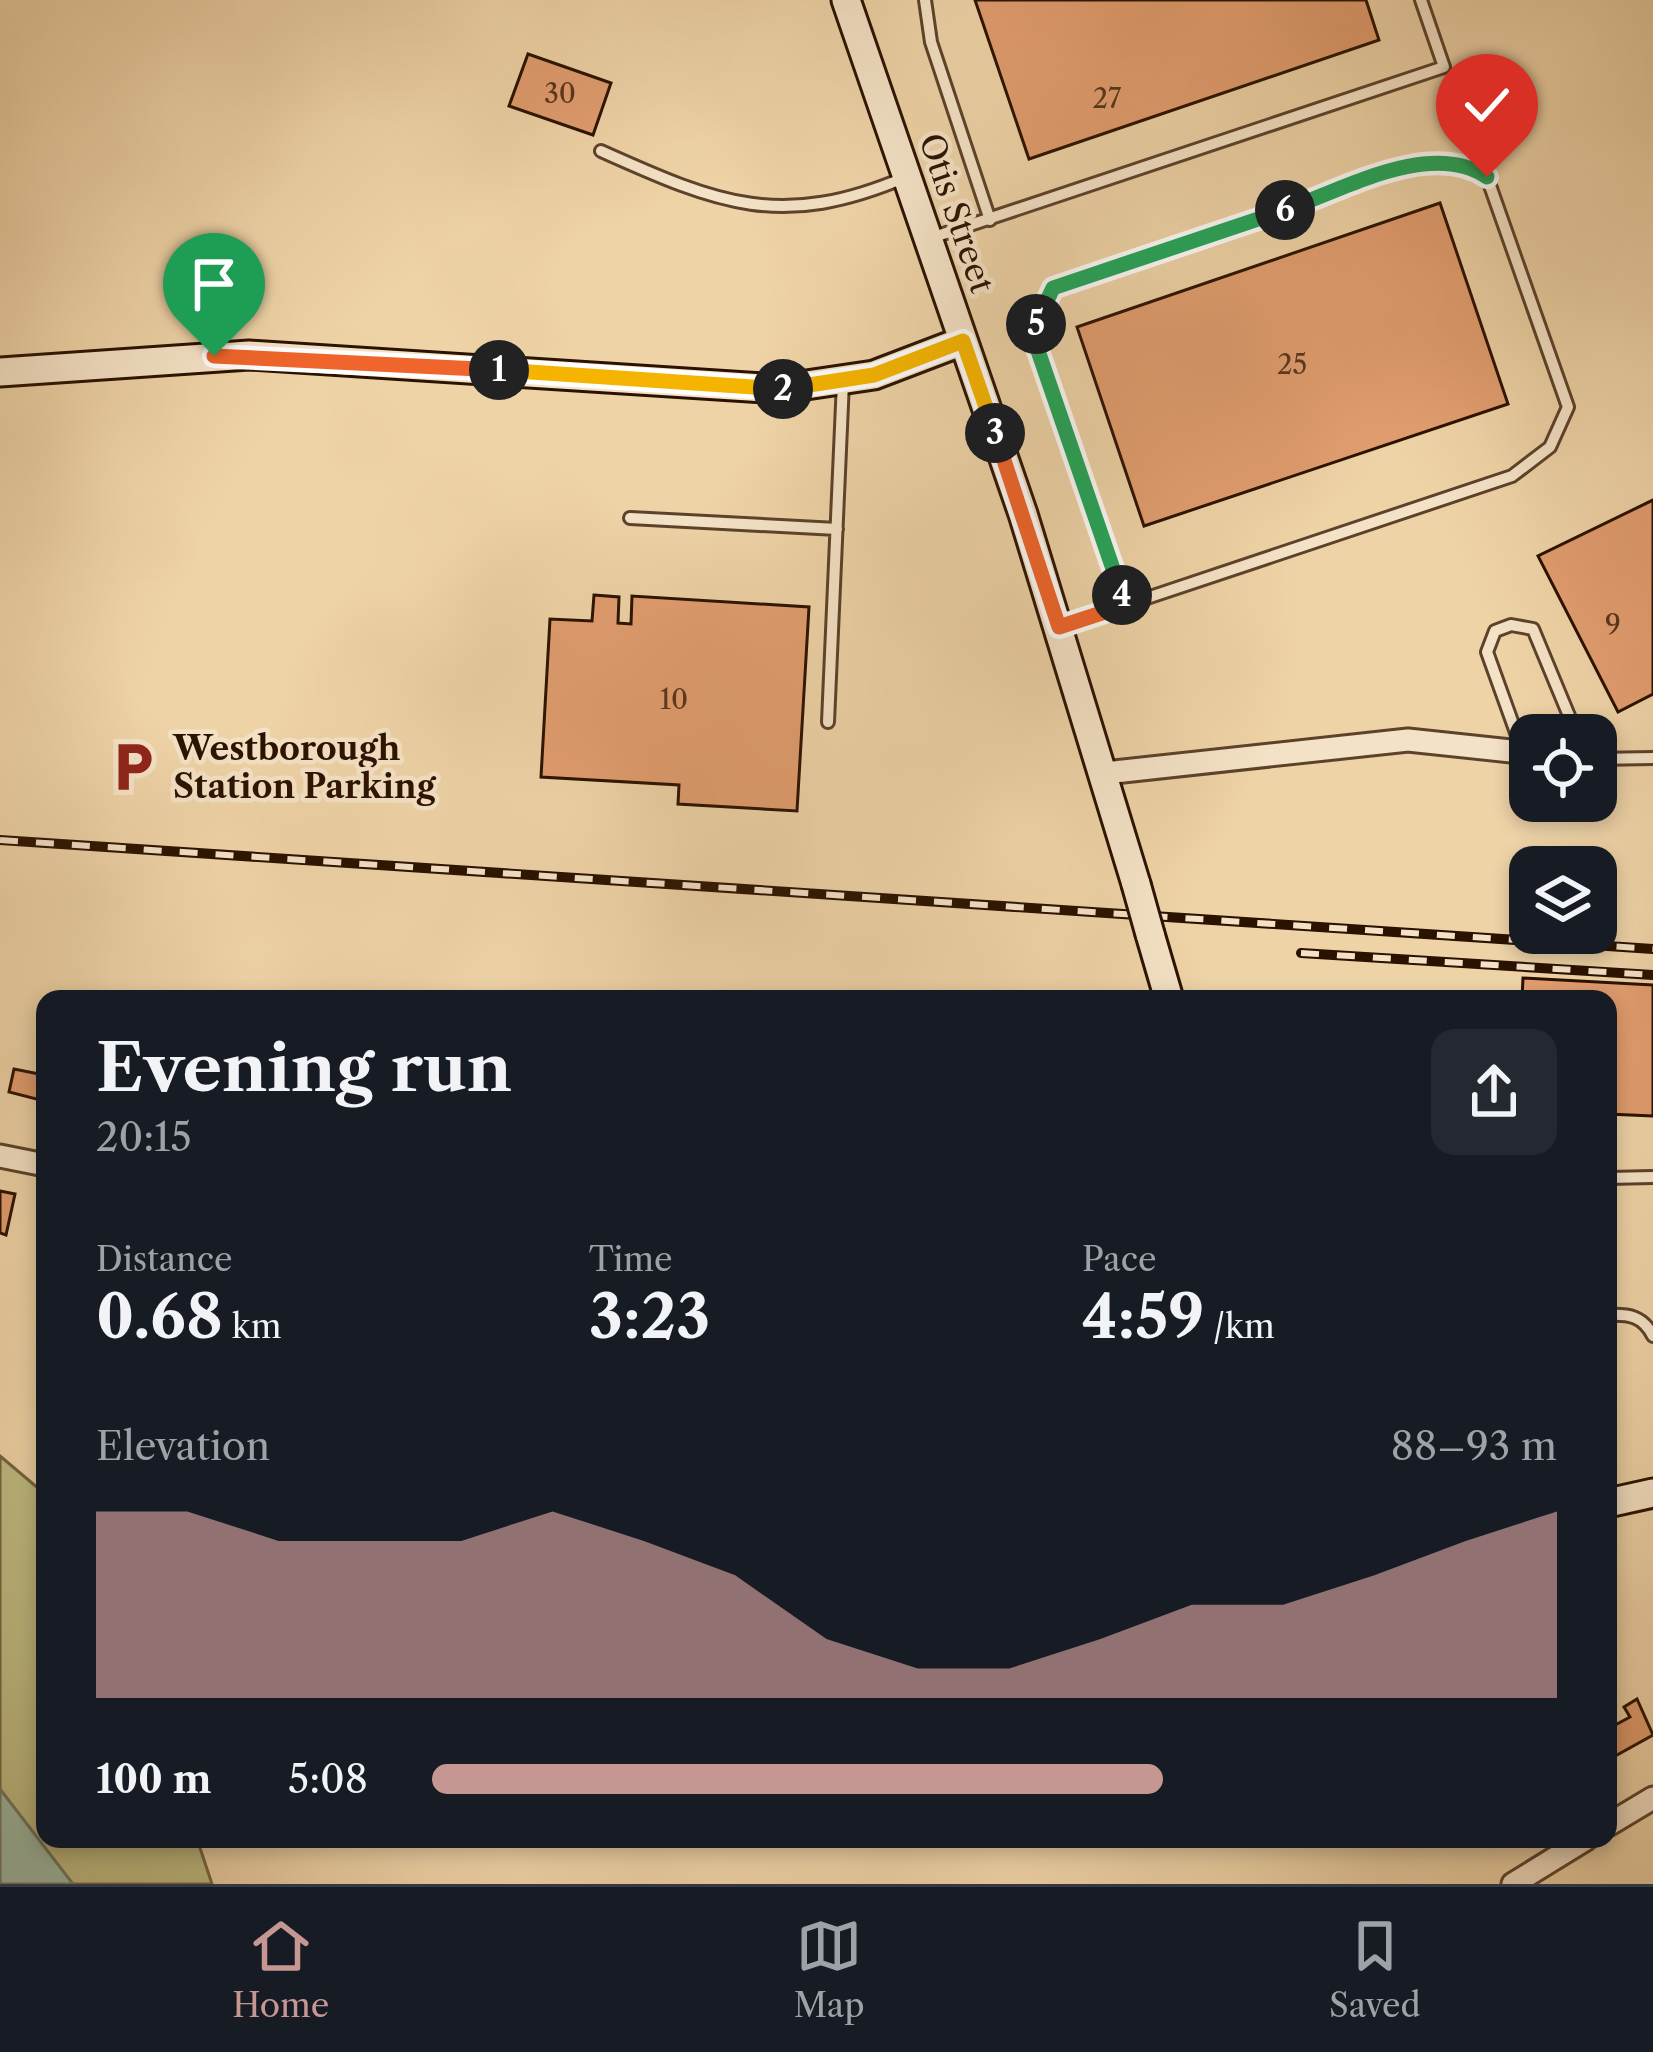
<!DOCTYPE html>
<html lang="en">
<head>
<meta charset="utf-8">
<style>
	:root { --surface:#171b24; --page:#242831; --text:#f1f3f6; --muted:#9ea1a6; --line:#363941; --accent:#c59692 }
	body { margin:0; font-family:"Libre Caslon Text",serif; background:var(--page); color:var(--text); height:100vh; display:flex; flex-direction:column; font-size:45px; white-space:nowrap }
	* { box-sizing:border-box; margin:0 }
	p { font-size:39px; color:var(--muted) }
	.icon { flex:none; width:66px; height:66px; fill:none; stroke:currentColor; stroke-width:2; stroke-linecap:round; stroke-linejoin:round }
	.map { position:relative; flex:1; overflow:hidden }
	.drawer { position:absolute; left:36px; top:990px; width:1581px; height:858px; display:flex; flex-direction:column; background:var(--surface); border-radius:24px; box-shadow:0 6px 18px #0003 }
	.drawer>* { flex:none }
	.tools { position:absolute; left:1509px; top:714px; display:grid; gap:24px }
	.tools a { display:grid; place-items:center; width:108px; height:108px; border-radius:24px; background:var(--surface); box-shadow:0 6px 18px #0003; font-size:60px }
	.pin { position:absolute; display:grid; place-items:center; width:102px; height:102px; color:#fff; margin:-123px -51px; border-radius:50% 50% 50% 0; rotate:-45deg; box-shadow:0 0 12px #0007 }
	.pin .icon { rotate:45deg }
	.km { position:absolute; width:60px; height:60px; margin:-30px; border-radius:50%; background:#222; color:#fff; font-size:33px; line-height:60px; text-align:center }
	.round { display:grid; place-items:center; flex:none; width:126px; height:126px; border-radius:24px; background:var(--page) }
	.overview { display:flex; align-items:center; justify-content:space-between; height:204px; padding:0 60px }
	h1 { font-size:66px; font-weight:700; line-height:90px }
	.metrics { display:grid; grid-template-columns:repeat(3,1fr); gap:18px; height:204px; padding:12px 60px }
	.metrics div { display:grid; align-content:center }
	.metrics b { font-size:60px; font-weight:700 }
	.metrics small { font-size:33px; font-weight:400 }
	.metrics p { font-size:33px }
	.chart { height:336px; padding:24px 60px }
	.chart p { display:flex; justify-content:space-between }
	.chart svg { width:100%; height:216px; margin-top:12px; fill:var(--accent); opacity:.7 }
	ul { padding:0 60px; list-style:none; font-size:39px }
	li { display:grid; grid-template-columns:192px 144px 1fr; align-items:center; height:90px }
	li i { height:30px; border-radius:15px; background:var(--accent) }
	.tab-bar { display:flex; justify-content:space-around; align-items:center; height:168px; border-top:3px solid var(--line); background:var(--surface); font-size:33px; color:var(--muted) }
	.tab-bar a { display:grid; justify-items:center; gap:6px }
	.tab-bar .selected { color:var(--accent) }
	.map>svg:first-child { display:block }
</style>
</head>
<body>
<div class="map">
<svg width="1653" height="1884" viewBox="0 0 1653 1884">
	<rect width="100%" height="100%" fill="#eed3a7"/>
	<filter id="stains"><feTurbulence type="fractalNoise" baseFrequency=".00167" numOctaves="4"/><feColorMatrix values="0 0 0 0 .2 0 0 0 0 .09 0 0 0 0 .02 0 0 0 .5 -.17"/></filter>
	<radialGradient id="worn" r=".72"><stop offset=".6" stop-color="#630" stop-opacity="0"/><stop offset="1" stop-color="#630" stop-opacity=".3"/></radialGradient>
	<path fill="#bebb83" stroke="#746642" stroke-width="3" d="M0,1456L45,1494V1839H197L212,1884H0Z"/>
	<path fill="#9ab8a4" stroke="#6e7662" stroke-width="3" d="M0,1789L73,1884H0Z"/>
	<path fill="#e19d6f" stroke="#2b1200" stroke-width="3" d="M975,0H1366L1379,40L1029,159Z
		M528,54L611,83L593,135L509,106Z
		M1440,203L1508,404L1144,526L1077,327Z
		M1653,500V694L1618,712L1538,556Z
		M594,595L619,597L618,623L631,624L632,596L809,607L797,811L678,804L679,785L541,777L550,619L592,621Z
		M1523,978L1653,985V1116L1608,1114V999H1522Z
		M14,1069L44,1075L45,1069L40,1100L9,1092Z
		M0,1191L15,1194L6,1235L0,1233Z
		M1637,1699L1653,1735L1608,1760V1729L1630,1717L1624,1707Z"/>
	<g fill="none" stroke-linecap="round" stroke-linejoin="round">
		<g stroke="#5c422a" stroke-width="16">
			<path id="lane" d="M925,0L931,42L990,220
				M601,151C719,204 781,230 906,177
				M931,238L1444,67L1421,0
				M630,518L837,529
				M1062,626L1126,605L1512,476L1550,447L1568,407L1487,177L1465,163L1426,162L1053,288L1037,317L1036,345L1126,605
				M828,722L843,382
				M1523,752L1487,652L1495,631L1511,625L1533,629L1577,735
				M1596,759L1653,758
				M1608,1178L1653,1177
				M1608,1315C1629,1314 1643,1316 1653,1336"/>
		</g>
		<g stroke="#5c422a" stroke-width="27">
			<path id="street" d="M1105,773L1408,740L1530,753
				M0,1156L45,1165
				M1608,1825L1653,1798
				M1513,1884L1586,1839"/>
		</g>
		<g stroke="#2b1200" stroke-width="33">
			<path id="secondary" d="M846,0L1023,514L1136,884
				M0,372L249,355L779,389L874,375L963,341
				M1150,934L1169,999
				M1608,1503L1653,1493"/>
		</g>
		<use href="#lane" stroke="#f4e2c6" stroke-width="10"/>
		<use href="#street" stroke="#f4e2c6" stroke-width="21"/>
		<use href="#secondary" stroke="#f4e2c6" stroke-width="27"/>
		<g stroke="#2b1200" stroke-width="10">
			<path id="rail" d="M0,840L1653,949
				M1301,953L1653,975"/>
		</g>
		<use href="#rail" stroke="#f4e2c6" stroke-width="6" stroke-dasharray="18" stroke-linecap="butt"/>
		<g stroke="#2b1200" stroke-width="33" stroke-linecap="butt">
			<path id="secondary-bridge" d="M1136,884L1150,934"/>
		</g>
		<use href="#secondary-bridge" stroke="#f4e2c6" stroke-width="27"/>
	</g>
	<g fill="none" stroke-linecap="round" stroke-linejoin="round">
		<g stroke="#fff" stroke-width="24">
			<path id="split-1" d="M214,356L499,370"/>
		</g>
		<g stroke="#fff" stroke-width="24">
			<path id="split-2" d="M499,370L783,389"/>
		</g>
		<g stroke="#fff" stroke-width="24">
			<path id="split-3" d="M783,389L874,375L963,341L995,433"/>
		</g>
		<g stroke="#fff" stroke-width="24">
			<path id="split-4" d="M995,433L1059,627L1126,605L1122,595"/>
		</g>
		<g stroke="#fff" stroke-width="24">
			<path id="split-5" d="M1036,324V345L1122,595"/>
		</g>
		<g stroke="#fff" stroke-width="24">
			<path id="split-6" d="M1036,324L1053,288L1285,210"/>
		</g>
		<g stroke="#fff" stroke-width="24">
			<path id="split-7" d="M1285,210C1343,190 1430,139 1487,177"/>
		</g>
		<use href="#split-1" stroke="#f0652b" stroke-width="15"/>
		<use href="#split-2" stroke="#f5b400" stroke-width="15"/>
		<use href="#split-3" stroke="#f5b400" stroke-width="15"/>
		<use href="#split-4" stroke="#f0652b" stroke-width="15"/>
		<use href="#split-5" stroke="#22a559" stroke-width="15"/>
		<use href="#split-6" stroke="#22a559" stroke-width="15"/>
		<use href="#split-7" stroke="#22a559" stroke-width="15"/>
	</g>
	<defs>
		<g id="parking-bare" transform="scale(4.14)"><path d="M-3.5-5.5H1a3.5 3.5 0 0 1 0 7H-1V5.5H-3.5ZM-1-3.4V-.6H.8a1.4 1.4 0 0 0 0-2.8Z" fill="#8f2418" stroke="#f4e2c6" stroke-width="2.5" paint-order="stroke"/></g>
	</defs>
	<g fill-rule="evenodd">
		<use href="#parking-bare" x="133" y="767"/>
	</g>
	<g text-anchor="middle" stroke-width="9" stroke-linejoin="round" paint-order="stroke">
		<g font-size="27" fill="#58351c">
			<text x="560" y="103">30</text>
			<text x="1107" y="108">27</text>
			<text x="1292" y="374">25</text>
			<text x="1613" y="634">9</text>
			<text x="674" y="709">10</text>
		</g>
		<g font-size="33" fill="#2b1200" stroke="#f4e2c6">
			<text transform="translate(957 213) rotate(71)" y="12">Otis Street</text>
		</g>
		<g font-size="33" font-weight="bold" fill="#2b1200" stroke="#f4e2c6" text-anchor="start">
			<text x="173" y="760">Westborough<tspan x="173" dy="38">Station Parking</tspan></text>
		</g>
	</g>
	<rect width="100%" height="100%" filter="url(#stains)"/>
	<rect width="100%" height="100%" fill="url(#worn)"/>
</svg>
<div class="tools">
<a><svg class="icon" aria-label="locate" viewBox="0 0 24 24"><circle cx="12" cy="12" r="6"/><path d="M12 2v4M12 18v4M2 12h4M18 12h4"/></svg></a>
<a><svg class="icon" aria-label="layers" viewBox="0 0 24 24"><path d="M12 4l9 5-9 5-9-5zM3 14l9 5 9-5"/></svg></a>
</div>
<div class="pin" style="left:214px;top:356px;background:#1e9e55"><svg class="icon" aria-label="arrive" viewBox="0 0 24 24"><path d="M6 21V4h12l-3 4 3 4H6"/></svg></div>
<div class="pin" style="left:1487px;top:177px;background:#d93025"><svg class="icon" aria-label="check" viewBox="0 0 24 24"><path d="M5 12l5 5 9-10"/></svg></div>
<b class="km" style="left:499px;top:370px">1</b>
<b class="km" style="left:783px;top:389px">2</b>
<b class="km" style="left:995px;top:433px">3</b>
<b class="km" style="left:1122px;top:595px">4</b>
<b class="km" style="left:1036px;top:324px">5</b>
<b class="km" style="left:1285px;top:210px">6</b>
<section class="drawer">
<div class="overview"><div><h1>Evening run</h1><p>20:15</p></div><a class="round"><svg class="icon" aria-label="share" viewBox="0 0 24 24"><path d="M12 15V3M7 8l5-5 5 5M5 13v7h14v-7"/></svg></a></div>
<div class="metrics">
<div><p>Distance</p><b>0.68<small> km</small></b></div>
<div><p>Time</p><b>3:23</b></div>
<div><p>Pace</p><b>4:59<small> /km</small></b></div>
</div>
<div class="chart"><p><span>Elevation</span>88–93 m</p>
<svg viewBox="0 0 160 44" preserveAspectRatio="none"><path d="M0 44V6L10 6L20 12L30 12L40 12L50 6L60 12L70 19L80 32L90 38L100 38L110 32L120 25L130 25L140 19L150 12L160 6V44z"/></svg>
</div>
<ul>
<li><b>100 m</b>5:08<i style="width:65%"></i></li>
</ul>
</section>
</div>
<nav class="tab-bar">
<a class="selected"><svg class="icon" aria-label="home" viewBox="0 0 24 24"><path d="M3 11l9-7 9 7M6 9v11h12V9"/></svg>Home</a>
<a><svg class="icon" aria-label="map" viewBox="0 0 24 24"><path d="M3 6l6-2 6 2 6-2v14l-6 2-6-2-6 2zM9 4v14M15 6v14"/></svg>Map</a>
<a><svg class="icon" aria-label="saved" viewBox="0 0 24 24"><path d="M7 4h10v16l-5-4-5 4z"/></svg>Saved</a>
</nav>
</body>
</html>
